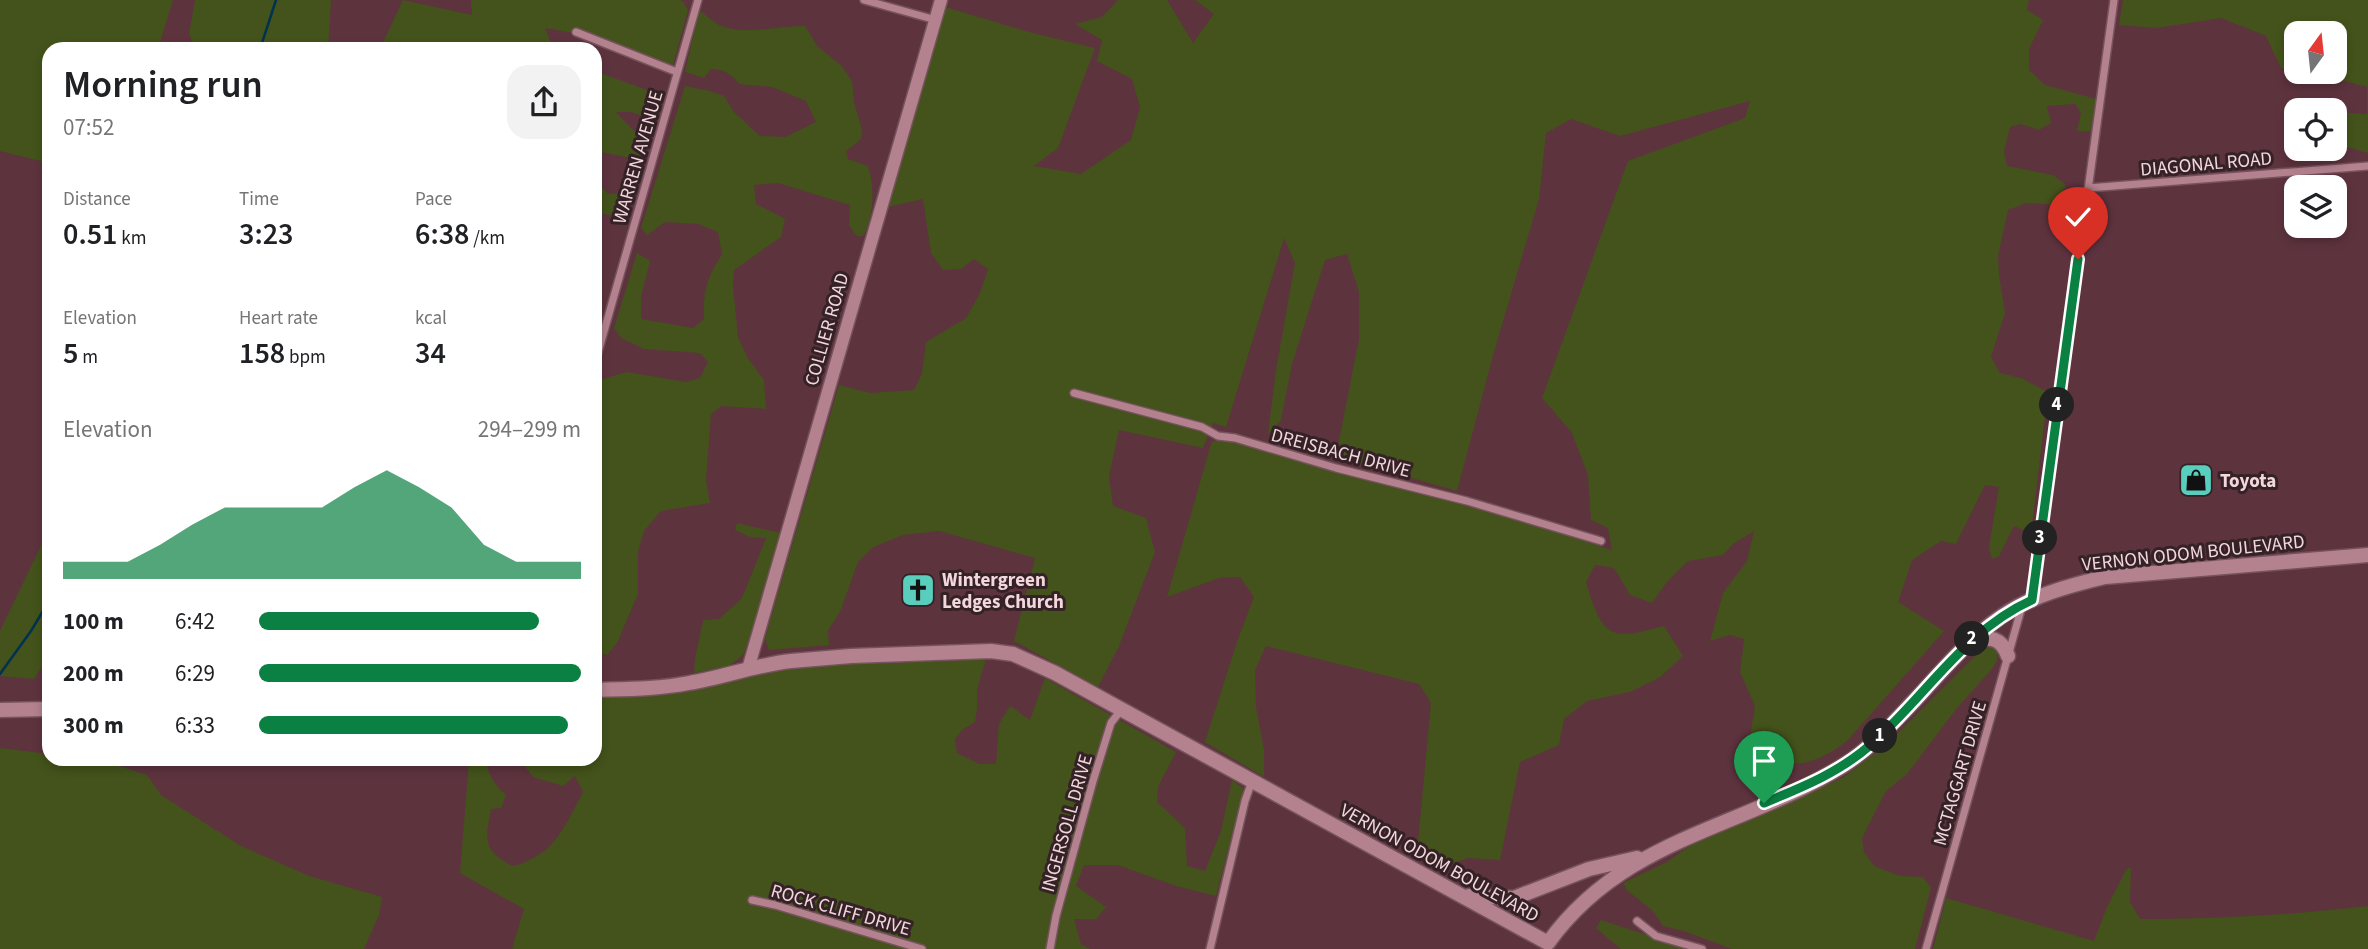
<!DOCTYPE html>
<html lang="en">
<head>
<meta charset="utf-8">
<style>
	:root { --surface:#fff; --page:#f2f2f2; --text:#202124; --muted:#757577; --accent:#0b8043 }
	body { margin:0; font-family:"Source Sans 3",sans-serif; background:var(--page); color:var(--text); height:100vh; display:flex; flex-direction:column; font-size:26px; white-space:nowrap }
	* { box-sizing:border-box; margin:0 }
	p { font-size:23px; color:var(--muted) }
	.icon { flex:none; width:38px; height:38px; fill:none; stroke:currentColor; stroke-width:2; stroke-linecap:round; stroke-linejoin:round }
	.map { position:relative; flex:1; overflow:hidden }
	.drawer { position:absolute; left:42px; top:42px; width:560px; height:724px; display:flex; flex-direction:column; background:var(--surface); border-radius:21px; box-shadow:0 4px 10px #0003 }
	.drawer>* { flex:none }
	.needle { width:46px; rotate:15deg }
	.tools { position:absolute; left:2284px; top:21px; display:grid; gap:14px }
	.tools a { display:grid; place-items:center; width:63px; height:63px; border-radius:14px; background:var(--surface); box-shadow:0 4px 10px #0003; font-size:35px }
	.pin { position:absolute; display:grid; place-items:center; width:60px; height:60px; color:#fff; margin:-72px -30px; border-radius:50% 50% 50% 0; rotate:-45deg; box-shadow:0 0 7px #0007 }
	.pin .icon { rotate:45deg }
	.km { position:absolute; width:35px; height:35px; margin:-18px; border-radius:50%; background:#222; color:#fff; font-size:19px; line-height:35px; text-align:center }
	.round { display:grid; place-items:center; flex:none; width:74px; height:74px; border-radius:21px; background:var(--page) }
	.headline { display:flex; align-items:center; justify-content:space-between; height:119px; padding:0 21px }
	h1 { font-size:38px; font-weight:600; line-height:52px }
	.figures { display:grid; grid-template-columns:repeat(3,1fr); gap:10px; height:119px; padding:7px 21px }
	.figures div { display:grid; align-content:center }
	.figures b { font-size:30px; font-weight:600 }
	.figures small { font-size:19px; font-weight:400 }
	.figures p { font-size:19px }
	.chart { height:196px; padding:14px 21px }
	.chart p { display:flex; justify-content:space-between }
	.chart svg { width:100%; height:126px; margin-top:7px; fill:var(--accent); opacity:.7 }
	ul { padding:0 21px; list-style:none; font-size:23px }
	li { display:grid; grid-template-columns:112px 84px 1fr; align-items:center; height:52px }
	li i { height:18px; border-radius:9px; background:var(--accent) }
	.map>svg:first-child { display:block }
</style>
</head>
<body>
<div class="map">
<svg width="2368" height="949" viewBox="0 0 2368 949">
	<rect width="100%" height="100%" fill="#5d333e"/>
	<path fill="#44531b" d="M0,0H173L158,49H49V163L0,151Z
		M195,0H331L328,49H196L189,34Z
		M403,0L472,15L471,0H680L684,3L688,10L673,65L602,38L545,28L554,49H380Z
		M1118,0H1167L1193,43L1214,14L1195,0H2029L2027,10L2043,20L2029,49V70L2045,85L2096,99L2091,131H2077L2081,112L2075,104L2047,106L2051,123L2039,130L2021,124L2010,127L2004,152L2007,166L2053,175L2066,185L2056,205L2027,203L2008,210L1998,256L1999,275L2005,313L1991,357L2000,373L2021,378L2048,392L2032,525L2025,531L2014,526L1999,556L1992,559L1989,547L1999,487L1985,485L1956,544L1941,541L1912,560L1898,602L1944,631L1848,740C1827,757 1799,771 1771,760C1764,756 1756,749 1749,744L1755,706L1740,672L1744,639L1730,635L1710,641L1723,593L1747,561L1754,531L1733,544L1723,555L1688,561L1667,582L1652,603L1630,595L1614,568L1595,565L1586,582C1592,600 1599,635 1624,634C1637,634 1651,629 1664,626L1683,656L1660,677L1630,692L1587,701L1564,719L1559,745L1520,762L1500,860L1468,858L1446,866L1417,853L1431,703L1419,684L1266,646L1255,670L1256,707L1264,750V777L1205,742L1238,639L1254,597L1240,577L1219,578L1167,597L1212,441L1230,440L1545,528L1612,550L1608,528L1591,520L1588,475L1572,433L1542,398L1628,161L1745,118L1750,101L1620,136L1571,119L1546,133L1539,199L1494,352L1457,491L1336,456L1359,339V292L1347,254L1325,260L1292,364L1281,420L1268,434L1276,370L1295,263L1284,238L1226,427L1213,423L1203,448L1119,430L1109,476L1113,506L1146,518L1155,552L1119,646L1098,687L1014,641L1035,558L939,531L903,535L873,547L858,562L840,612L828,630L829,645L769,650L765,638L839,385L870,393L914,390L922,374L926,342L966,318L980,293L988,269L974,259L961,269L943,270L931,253L923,199L888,207L945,7L1029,32L1095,48L1058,148L1034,166L1081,174L1131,140L1140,107L1132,79L1097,61L1102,40L1075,24L1102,17Z
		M2123,0H2368V153L2337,144L2336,112L2367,114V87L2312,72H2334V33H2296V70L2281,68L2266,36L2221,18L2157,28L2119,25Z
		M699,10C706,15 714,23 722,26C747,36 779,25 805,26L818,47L841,65L852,81L854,102L862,130L861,139L846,151L848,159L868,166C875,186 874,218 863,236H857L849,226L850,205L778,183L754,185L756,204L785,219L781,237L734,270L733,287L738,337L747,357L764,380L766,409L721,406L711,414L706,480L710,503L661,511L644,531L638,551V594L617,643L607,655L595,652V390L600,380L627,372L686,382L700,378L708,362L700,353L644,349L621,338L614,328L637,253L650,261L641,297V319L693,328L704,319C703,290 707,278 722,254L718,232L698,224L665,222L647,235L641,228L685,86L710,91L724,96L734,112L760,136L785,137L816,122L806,101L772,87L739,84C732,74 723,69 711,69L704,78L685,72Z
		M595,71L644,89L661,98V111L653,120L631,112H616L634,131L648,138L641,160L595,151Z
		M595,180L608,194L634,192L627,210L609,215L595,212Z
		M737,523L784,534L744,654L729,666L694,673L695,659L703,620L719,619L742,598L766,538L750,537L735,530Z
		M49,529V656L34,679L0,676V631Z
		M1997,645V661L1991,670L1957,708L1907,774L1886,791L1862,838L1864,852L1874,866L1900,876L1923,877L1931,888L1915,949H1732L1684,931L1663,926L1653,911L1627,890L1623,883L1667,862L1708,833L1771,811L1844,777L1889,742L1981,650Z
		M988,651L977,690V709L975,722L962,730L955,739L957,753L979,764H996L999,724L1010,706L1030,720L1045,678L1176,752L1158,787L1157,802L1185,828L1187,866L1205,871L1221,831L1232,780L1244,789L1216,896L1176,886L1118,865H1084L1076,886L1106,907L1096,919H1074L1081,944L1090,949H512L524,909L460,873L469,760H486C488,775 495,785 506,795L501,808L491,809C485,841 483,851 513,866C554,856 565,826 583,792L575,776L563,786L533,777L521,761L499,760H595V695L673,690L734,682L757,670Z
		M0,748L49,754V760H101L147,775L161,795L241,846L309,876L382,897L379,915L364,949H0Z
		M2131,867L2130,902L2140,919C2216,919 2292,915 2368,906V949H1933L1946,898L2094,941L2107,907L2126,870Z
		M1601,920L1690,949H1621L1596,928Z"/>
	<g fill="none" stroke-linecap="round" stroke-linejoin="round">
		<path stroke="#013250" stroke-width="2.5" d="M260,49L276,0
			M0,674L31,631L49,601"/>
		<g stroke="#75525c" stroke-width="10">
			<path id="minor" d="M864,0L936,20
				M576,32L677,72
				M2088,188L2368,166
				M595,363L698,0
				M1074,393L1202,427L1218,436L1235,438L1336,468L1467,501L1601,541
				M2032,599L2114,0
				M752,900L775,905L922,949
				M1637,921L1656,936L1702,949
				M1050,949L1056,916L1093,781L1111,723L1121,710
				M1210,949L1245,801L1252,781
				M1926,949L2022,606"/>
		</g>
		<g stroke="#75525c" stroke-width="15">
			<path id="tertiary" d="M748,669L941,0"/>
		</g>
		<g stroke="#75525c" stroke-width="17">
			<path id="secondary" d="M1973,642C1990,636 2001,637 2008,656
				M595,690C626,689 658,689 689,683C724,677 756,665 791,661L851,656L991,651L1013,654L1055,673L1548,943C1624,837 1742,829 1844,765C1871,748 1892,724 1914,701C1942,671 1968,639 2002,616C2031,596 2071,585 2105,577L2368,555
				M0,710L49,709
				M1469,896L1514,898L1589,869L1637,858"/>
		</g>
		<use href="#minor" stroke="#b3828e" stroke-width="7"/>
		<use href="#tertiary" stroke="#b3828e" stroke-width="12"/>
		<use href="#secondary" stroke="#b3828e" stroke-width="14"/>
	</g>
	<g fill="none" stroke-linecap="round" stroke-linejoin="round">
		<g stroke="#fff" stroke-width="14">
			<path id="route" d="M1764,803C1800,788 1838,773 1868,747C1924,699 1963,631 2032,600L2078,259"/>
		</g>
		<use href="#route" stroke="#0b8043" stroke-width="9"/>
	</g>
	<defs>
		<g id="shop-square" transform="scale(1.75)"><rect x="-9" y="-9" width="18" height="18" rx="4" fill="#5acebd" stroke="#352227"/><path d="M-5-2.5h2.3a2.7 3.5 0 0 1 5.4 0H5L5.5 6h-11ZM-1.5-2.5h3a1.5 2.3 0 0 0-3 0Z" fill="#111"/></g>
		<g id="church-square" transform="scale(1.75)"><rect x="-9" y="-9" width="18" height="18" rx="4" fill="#5acebd" stroke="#352227"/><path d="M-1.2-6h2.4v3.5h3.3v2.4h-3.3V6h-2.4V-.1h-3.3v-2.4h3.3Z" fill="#111"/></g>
	</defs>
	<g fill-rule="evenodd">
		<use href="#shop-square" x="2196" y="480"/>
		<use href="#church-square" x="918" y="590"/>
	</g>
	<g text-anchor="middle" stroke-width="6" stroke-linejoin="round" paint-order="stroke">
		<g font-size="19" fill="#f2d7dd" stroke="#352227">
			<text transform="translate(637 157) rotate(-74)" y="7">WARREN AVENUE</text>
			<text transform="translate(2206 163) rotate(-5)" y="7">DIAGONAL ROAD</text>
			<text transform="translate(826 329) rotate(-74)" y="7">COLLIER ROAD</text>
			<text transform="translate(1341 452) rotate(15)" y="7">DREISBACH DRIVE</text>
			<text transform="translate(2193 552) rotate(-6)" y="7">VERNON ODOM BOULEVARD</text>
			<text transform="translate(1959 773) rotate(-74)" y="7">MCTAGGART DRIVE</text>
			<text transform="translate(1066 823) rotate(-74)" y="7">INGERSOLL DRIVE</text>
			<text transform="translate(1440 862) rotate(29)" y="7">VERNON ODOM BOULEVARD</text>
			<text transform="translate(841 909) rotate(16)" y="7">ROCK CLIFF DRIVE</text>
		</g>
		<g font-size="19" font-weight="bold" fill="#f2d7dd" stroke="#352227" text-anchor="start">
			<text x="2220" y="487">Toyota</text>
			<text x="942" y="586">Wintergreen<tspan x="942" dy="22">Ledges Church</tspan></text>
		</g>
	</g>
</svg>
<div class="tools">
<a><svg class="needle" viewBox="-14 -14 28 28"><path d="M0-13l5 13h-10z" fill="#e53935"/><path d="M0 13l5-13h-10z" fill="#757577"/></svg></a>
<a><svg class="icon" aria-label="locate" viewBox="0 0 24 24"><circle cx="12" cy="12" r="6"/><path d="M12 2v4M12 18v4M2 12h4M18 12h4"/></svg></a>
<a><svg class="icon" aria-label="layers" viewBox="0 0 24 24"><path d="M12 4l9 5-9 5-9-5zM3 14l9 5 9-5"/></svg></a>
</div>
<div class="pin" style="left:1764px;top:803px;background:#1e9e55"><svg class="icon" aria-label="arrive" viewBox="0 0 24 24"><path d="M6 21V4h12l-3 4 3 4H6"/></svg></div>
<div class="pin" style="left:2078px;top:259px;background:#d93025"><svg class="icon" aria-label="check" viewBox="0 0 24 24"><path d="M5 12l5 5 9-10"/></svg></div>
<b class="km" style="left:1880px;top:736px">1</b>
<b class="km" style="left:1972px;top:639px">2</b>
<b class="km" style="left:2040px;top:538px">3</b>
<b class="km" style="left:2057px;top:405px">4</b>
<section class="drawer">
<div class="headline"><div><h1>Morning run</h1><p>07:52</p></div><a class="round"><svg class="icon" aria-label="share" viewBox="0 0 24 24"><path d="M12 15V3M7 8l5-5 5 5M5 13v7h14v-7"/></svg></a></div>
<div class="figures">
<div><p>Distance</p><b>0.51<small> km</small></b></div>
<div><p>Time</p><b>3:23</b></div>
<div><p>Pace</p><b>6:38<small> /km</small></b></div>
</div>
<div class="figures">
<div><p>Elevation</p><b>5<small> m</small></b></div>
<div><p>Heart rate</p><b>158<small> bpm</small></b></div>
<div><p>kcal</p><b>34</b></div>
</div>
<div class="chart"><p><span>Elevation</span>294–299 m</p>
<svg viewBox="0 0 160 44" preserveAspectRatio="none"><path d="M0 44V38L10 38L20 38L30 32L40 25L50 19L60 19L70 19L80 19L90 12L100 6L110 12L120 19L130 32L140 38L150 38L160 38V44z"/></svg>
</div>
<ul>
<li><b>100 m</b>6:42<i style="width:87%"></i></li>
<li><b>200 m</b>6:29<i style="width:100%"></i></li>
<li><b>300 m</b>6:33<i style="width:96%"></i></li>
</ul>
</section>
</div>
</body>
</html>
